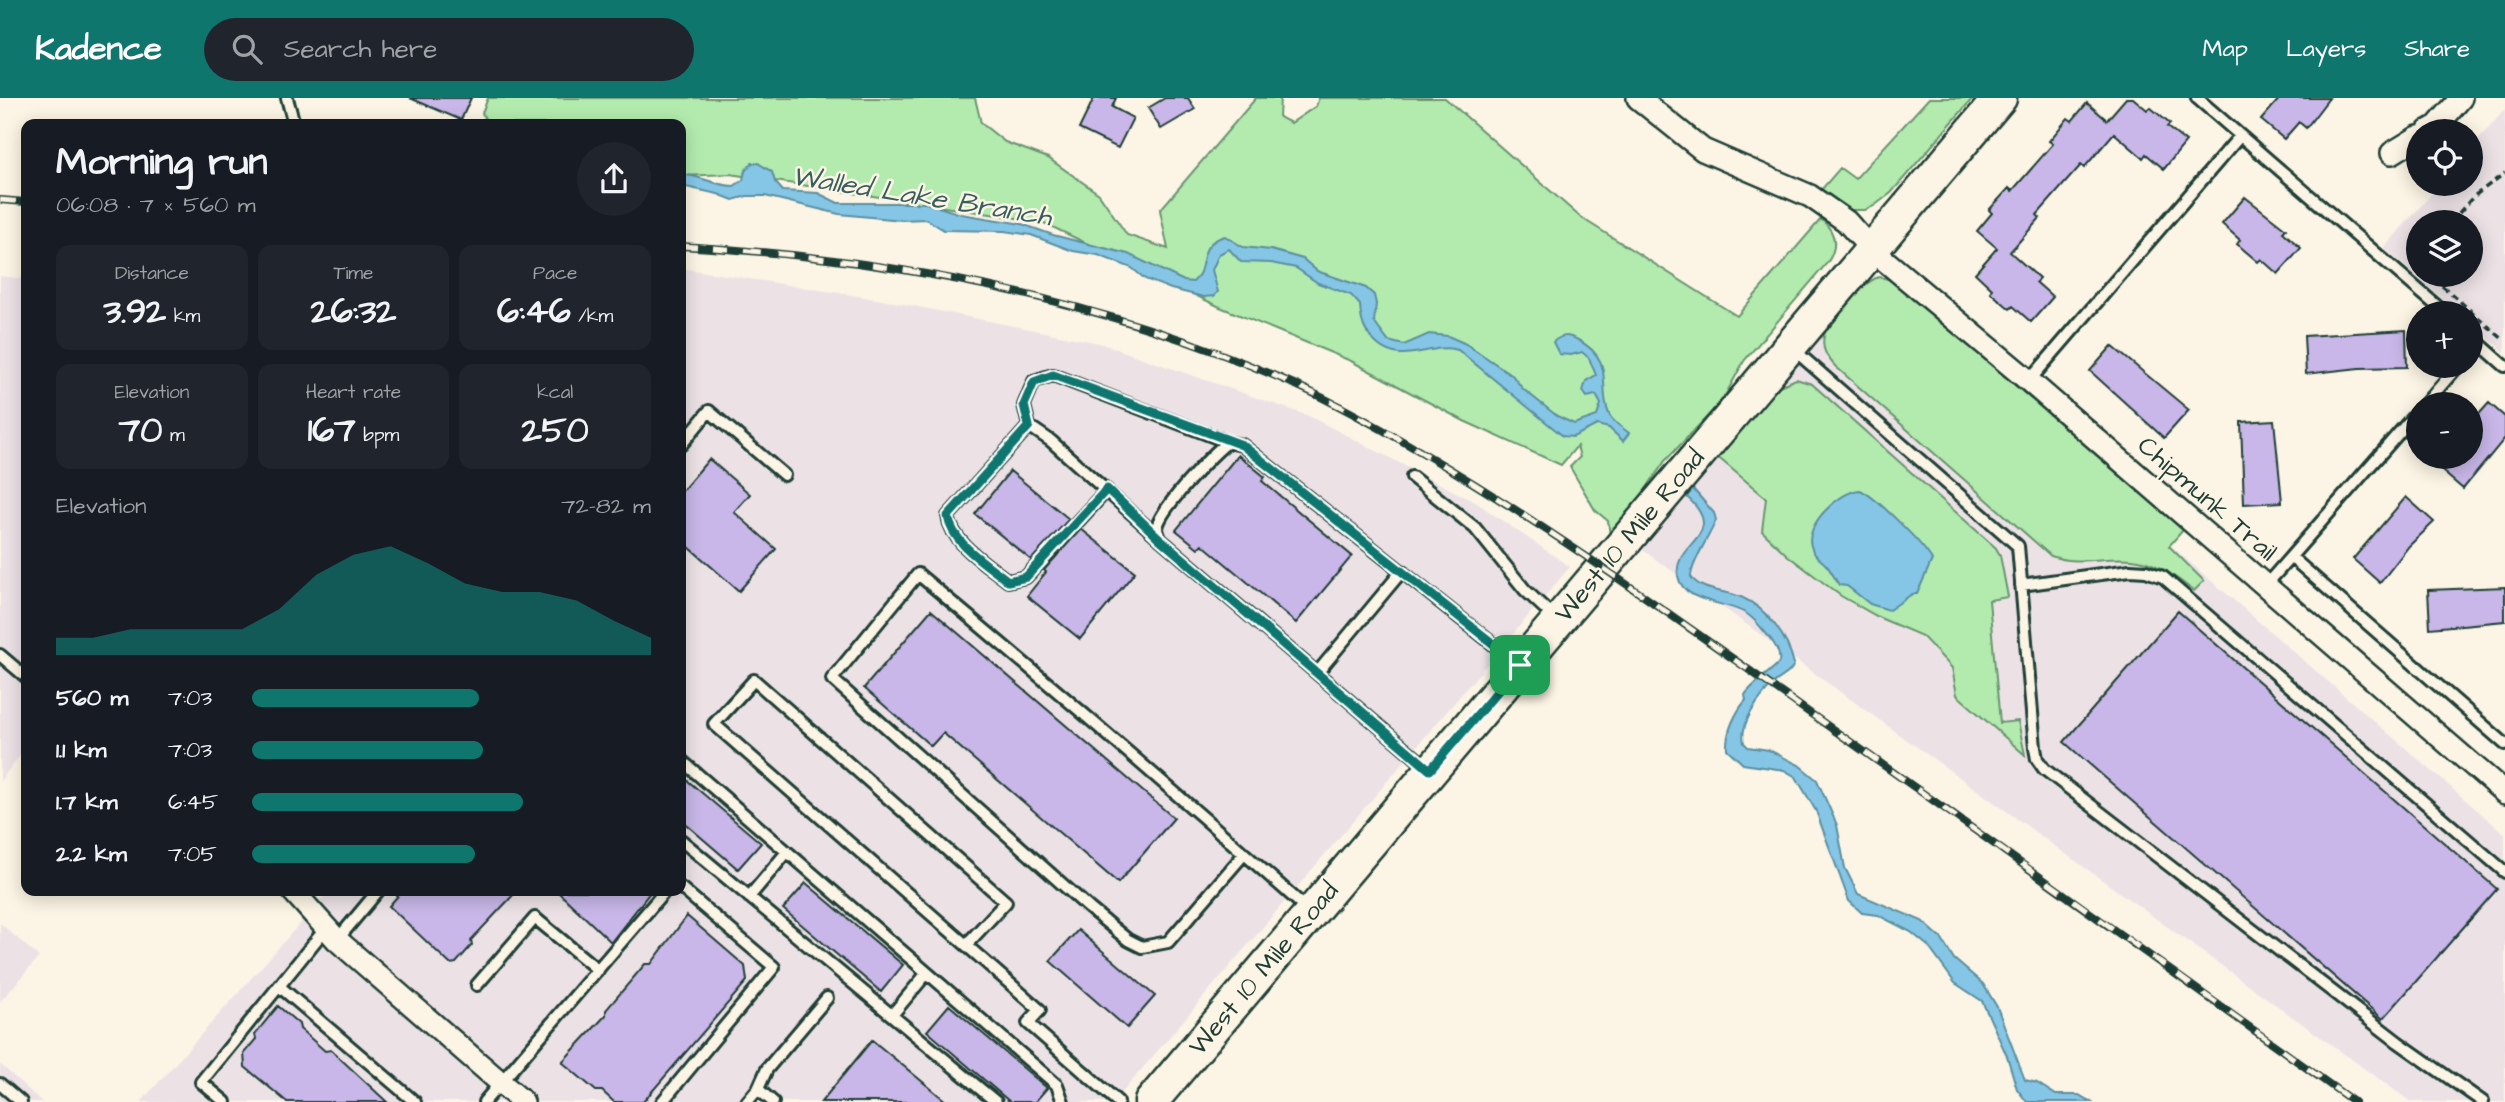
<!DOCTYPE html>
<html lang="en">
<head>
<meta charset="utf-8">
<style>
	:root { --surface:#171b24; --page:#20242c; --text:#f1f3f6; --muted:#9ea1a6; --accent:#0f766e }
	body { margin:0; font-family:"Architects Daughter",sans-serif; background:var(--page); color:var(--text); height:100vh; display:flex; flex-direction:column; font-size:26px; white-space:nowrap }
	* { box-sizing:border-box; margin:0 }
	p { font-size:23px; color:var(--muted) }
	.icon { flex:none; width:38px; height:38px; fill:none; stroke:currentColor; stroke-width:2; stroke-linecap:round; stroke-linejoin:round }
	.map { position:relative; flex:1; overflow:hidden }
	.drawer { position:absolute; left:21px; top:21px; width:665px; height:777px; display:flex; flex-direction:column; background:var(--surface); border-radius:14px; box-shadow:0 4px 18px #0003 }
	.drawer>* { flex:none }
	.fabs { position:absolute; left:2406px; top:21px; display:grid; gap:14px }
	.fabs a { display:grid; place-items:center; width:77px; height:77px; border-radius:50%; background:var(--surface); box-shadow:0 4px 18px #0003; font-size:35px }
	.pin { position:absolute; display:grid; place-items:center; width:60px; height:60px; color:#fff; margin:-30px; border-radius:14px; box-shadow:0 4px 10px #0006 }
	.round { display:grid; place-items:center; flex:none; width:74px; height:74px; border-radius:37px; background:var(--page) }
	.headline { display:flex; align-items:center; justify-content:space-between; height:119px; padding:0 35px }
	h1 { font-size:38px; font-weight:700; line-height:52px }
	.figures { display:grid; grid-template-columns:repeat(3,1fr); gap:10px; height:119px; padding:7px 35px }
	.figures div { display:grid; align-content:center; border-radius:14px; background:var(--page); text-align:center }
	.figures b { font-size:35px; font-weight:700 }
	.figures small { font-size:19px; font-weight:400 }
	.figures p { font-size:19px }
	.chart { height:196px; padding:14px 35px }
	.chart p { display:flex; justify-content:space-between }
	.chart svg { width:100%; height:126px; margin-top:7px; fill:var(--accent); opacity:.7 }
	ul { padding:0 35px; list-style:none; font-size:23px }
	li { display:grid; grid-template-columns:112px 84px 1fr; align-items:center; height:52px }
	li i { height:18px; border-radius:9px; background:var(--accent) }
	header { display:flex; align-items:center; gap:42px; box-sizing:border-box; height:98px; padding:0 35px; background:var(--accent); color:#fff }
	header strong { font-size:33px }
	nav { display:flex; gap:38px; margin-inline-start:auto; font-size:24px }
	.search { width:490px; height:63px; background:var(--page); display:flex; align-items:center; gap:18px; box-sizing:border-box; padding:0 24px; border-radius:38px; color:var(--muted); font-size:26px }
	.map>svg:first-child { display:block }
</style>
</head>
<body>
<header>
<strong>Kadence</strong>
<div class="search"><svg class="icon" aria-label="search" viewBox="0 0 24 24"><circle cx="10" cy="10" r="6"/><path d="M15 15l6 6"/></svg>Search here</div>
<nav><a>Map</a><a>Layers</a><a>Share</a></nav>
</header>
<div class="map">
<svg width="2505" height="1004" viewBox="0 0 2505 1004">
	<rect width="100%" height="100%" fill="#fcf5e5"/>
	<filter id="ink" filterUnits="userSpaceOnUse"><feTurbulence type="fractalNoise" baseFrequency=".0143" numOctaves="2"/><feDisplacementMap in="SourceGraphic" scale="14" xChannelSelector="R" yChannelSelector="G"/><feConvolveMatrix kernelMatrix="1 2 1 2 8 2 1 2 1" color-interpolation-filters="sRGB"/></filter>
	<g filter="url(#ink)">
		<path fill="#ece2e6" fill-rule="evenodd" d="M2505,11V255L2471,225V215H2459L2384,150L2440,86H2471V51ZM2418,124H2471V177H2418Z
			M681,170L889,203L1099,245L1309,318L1477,405L1570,469L1114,1004H141L329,793H681Z
			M0,178L26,181V650L0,683Z
			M1866,185L2505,736V1004H2411L1640,450Z
			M0,825L39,859L0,904Z
			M0,966L42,1004H0Z"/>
		<path fill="#b3ebae" stroke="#699471" stroke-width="2" d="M488,0H975L981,25L1005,44L1048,60L1099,96L1127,137L1168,151L1160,112L1256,0H1280L1279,19L1291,25L1316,8L1319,0H1445L1580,119L1737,218L1821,121C1836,134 1839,148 1827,165L1744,263L1722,303L1665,363L1629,416L1610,437L1608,423L1595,412L1570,369L1580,359L1577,348L1561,367L1464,323L1351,263L1220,209L1042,124L730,76L681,78V26H488L482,15Z
			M1929,0H1973L1891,95L1874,108L1865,112H1850L1821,92L1840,70L1855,81Z
			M1879,179L1888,181L1901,189L2183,432L2169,448L2204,483L2194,493C2175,479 2156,463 2132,461C2103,458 2079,468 2051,458L1835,268C1827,259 1821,251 1824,238C1827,223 1864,183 1879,179Z
			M1796,281L1812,286L1996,450L2000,457L2008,499L1989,502L2000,625L2018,623L2025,657L1957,597L1952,570L1922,538L1880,520L1841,498L1787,457L1762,433L1766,400L1714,356L1777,289Z"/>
		<path fill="#85c6e6" stroke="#5c8f9f" stroke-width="2" d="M752,65H758L772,74L775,84L783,93L818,95L838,105H926L961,116L1022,126L1053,137L1128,156L1184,183L1193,184C1210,169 1194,147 1225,138L1243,149L1271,152L1303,161L1317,173L1366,190L1374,197L1376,206L1374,224L1388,243L1404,247L1429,236L1448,238L1466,246L1512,277L1523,291L1557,318L1574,326L1597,318L1601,306L1596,297L1587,299L1583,293L1586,283L1596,277L1589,260L1582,254L1571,257L1559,256L1553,244C1562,236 1568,237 1578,242C1617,263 1597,289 1609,316C1611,323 1623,330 1629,335L1623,343L1609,330L1597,327L1573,339L1563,338L1458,252C1430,244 1403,269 1377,246C1364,234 1361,225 1360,207L1351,197L1318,185L1296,170L1271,165L1241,164L1229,151L1219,156L1212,172L1218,194L1214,198L1204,199L1171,191L1145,181L1132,170L1098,157L1073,153L1031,137L1004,133L944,132L926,121L902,122L839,116L765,98H747L733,102L718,96L681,88V77C699,76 714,88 734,88L743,82L745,73Z
			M1693,391L1714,415L1716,422C1711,436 1690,467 1691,479C1702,494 1724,492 1741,499C1767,510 1788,540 1794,566C1790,577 1781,578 1774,585C1760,599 1739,625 1744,645L1748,649L1769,652L1799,667L1817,682L1837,727L1845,770L1858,796L1922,823L1941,840L1954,861L1983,886L1997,909L2025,982L2037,985L2056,997H2079L2091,1004H2027L2017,991L2007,958L1982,903L1955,885L1928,848L1911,834L1878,817L1862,815L1849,803L1816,713L1796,679L1784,672L1743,666L1727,651C1726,634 1735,615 1746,602L1745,597C1751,587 1778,568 1779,564C1781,555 1774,545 1769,539C1763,532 1755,521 1747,516C1728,503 1683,506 1678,478C1672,444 1730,438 1687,399Z
			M1860,392C1874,397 1925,448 1932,462L1917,496H1912L1889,512L1870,506L1847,488L1839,487C1835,481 1832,474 1827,468C1821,461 1814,459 1811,448C1804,427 1840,393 1860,392Z"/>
		<path fill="#c8b7e8" stroke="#1f3d34" stroke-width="2" d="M410,0H471L461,22Z
			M1094,0H1116L1112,9L1133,20L1118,50L1079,31Z
			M1165,0H1188L1195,11L1161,31L1148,10Z
			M2126,0H2133L2147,12L2150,9L2170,26L2167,29L2186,44L2164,71L2146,56L2143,60L2114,35L2084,70L2081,67L2065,85L2037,117L2040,120L2010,154L2039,180L2036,184L2053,199L2031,224L2013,208L2010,211L1990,194L1992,191L1975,175L1997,150L1977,133L1992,115L1989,112L2009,90L2012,93L2053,46L2049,43L2068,20L2072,23L2087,5L2107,22Z
			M2280,0H2329L2306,30L2299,24L2284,41L2261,22Z
			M2245,99L2286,131L2283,134L2301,150L2278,176L2261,161L2258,164L2237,146L2240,142L2222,126Z
			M2406,232L2407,269L2359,270L2306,276L2304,238Z
			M2112,248L2189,312L2164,340L2090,273Z
			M2489,305L2505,319V340L2463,391L2436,368L2444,359H2471V325Z
			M2274,322L2282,404L2244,406L2241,324Z
			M1238,357L1265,379L1262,383L1352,458L1296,525L1202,446L1198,450L1176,432Z
			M709,361L750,396L734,414L776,451L739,493L681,442V394Z
			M1010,373L1069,421L1031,462L975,416Z
			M2406,399L2434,424L2409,448L2380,485L2353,461Z
			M1081,431L1135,474L1080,541L1027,498L1046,474L1044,472Z
			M2505,489V523L2430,530L2428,492Z
			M931,512L1174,720L1118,785L943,635L931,648L864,590Z
			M2178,513L2497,791L2383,921L2064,644Z
			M681,677L761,745L738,771L681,722Z
			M806,785L903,867L881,894L783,811Z
			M402,793H517L471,842L472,847L456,865L450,866L389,808Z
			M557,793H651L611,844Z
			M687,818L745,868L747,883L643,1004H614L602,993H596L562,964L606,917V912L645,866H651Z
			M1078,832L1155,898L1127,930L1050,863Z
			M949,907L1047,990L1035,1004H1010L927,933Z
			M278,908L299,926L300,931L325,953L331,952L387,1004H287L245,969L244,955L256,941L255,936Z
			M872,942L947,1004H821Z"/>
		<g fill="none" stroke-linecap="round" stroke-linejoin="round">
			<g stroke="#1f3d34" stroke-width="16">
				<path id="lane" d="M287,0L294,26
					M2197,0L2445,215
					M2471,238L2505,268
					M1792,250L2018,448L2035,650L2037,661L2044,671L2398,944L2483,1004
					M2029,283L2240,38
					M2425,306L2458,268
					M1029,328L948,418C952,446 987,466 1008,483L1026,479L1107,392
					M681,347L709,313L784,377
					M1412,379L1475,430L1525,492L1556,521
					M1158,439L1051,343L1029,328L1024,307L1034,283L1053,277L1228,344
					M2291,459L2505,646
					M2021,487L2130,472L2146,473L2163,479L2505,774
					M2266,487L2418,313
					M0,557L26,579
					M1317,575L1402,473
					M681,662L1057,987L1063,1004
					M1429,671L1160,441C1159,438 1157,433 1157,430C1159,412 1213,355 1228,344L1242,347L1517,565
					M681,742L996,1004
					M1244,756L1168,844L1142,849L1128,842L1089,810L832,581L918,476C1050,586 1180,698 1308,812
					M749,799L787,754
					M326,830L279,888L415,1004
					M337,842L378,793
					M966,847L1006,804L754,582L714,626L1040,912L1028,925L1118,1004
					M477,887L535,820L598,872
					M892,917L927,875
					M0,986L21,1004
					M758,991L767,971L827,900
					M225,1004L201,984L279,888
					M484,1004L665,793
					M662,1004L774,869L681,790
					M747,1004L758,991L773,1004"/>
			</g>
			<g stroke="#1f3d34" stroke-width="26">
				<path id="street" d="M1638,0L1703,52L1810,98L1846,123L1871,151L2029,283L2505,695
					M2428,33L2437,28L2461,0
					M2392,55L2418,39
					M293,793L337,842L523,1004"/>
			</g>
			<g stroke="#1f3d34" stroke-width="37">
				<path id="secondary" d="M1151,1004L2000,0"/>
			</g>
			<path stroke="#1f3d34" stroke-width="3.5" stroke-dasharray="7 5" stroke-linecap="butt" d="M2451,124L2474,98L2505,75
				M2438,177L2439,185L2505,243"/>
			<use href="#lane" stroke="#fcf5e5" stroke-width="10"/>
			<use href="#street" stroke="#fcf5e5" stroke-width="21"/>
			<use href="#secondary" stroke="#fcf5e5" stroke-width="32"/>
			<g stroke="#1f3d34" stroke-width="8">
				<path id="rail" d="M0,102L26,104
					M681,148C893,160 1101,200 1296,287C1340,307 1382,331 1423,355C1548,428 1665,513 1783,596C1974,731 2164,867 2354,1004"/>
			</g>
			<use href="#rail" stroke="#fcf5e5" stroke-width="5" stroke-dasharray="16" stroke-linecap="butt"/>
		</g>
	</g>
	<g fill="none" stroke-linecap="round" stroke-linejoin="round" filter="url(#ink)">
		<g stroke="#fff" stroke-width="14">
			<path id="route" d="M1053,277L1242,347L1520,567L1430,672L1160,441L1107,391L1026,479L1008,483C987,466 952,446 948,418L1029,328L1024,307L1034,284Z"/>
		</g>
		<use href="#route" stroke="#0f766e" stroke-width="9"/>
	</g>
	<g text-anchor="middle" stroke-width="5" stroke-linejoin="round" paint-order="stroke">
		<g font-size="26" fill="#1f3d34" stroke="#fcf5e5">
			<text transform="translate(2208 400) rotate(41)" y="9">Chipmunk Trail</text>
			<text transform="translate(1629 437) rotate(-50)" y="9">West 10 Mile Road</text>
			<text transform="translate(1263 870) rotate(-50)" y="9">West 10 Mile Road</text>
		</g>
		<g font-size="28" font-style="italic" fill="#385f60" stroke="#fcf5e5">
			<text transform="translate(922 97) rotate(9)" y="10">Walled Lake Branch</text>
		</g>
	</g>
</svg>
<div class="fabs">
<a><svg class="icon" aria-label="locate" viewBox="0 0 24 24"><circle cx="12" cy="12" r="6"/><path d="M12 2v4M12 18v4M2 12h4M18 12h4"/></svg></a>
<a><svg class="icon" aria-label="layers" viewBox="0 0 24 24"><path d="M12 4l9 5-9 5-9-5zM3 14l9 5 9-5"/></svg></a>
<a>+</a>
<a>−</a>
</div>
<div class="pin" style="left:1520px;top:567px;background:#1e9e55"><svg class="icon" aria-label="arrive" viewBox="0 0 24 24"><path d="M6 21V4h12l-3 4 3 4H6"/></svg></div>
<section class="drawer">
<div class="headline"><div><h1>Morning run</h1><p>06:08 · 7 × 560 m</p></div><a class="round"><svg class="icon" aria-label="share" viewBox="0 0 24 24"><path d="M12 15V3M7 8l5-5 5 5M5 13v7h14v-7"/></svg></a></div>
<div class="figures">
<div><p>Distance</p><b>3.92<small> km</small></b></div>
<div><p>Time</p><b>26:32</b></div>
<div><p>Pace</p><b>6:46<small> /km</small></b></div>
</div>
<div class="figures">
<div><p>Elevation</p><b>70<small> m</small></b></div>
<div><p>Heart rate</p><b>167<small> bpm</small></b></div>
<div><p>kcal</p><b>250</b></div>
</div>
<div class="chart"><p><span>Elevation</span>72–82 m</p>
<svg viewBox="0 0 160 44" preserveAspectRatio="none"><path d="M0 44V38L10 38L20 35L30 35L40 35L50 35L60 28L70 16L80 9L90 6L100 12L110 19L120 22L130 22L140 25L150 32L160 38V44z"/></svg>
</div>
<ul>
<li><b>560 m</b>7:03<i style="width:57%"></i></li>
<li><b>1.1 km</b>7:03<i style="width:58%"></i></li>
<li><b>1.7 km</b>6:45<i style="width:68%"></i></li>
<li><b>2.2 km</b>7:05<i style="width:56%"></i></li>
</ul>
</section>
</div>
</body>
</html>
